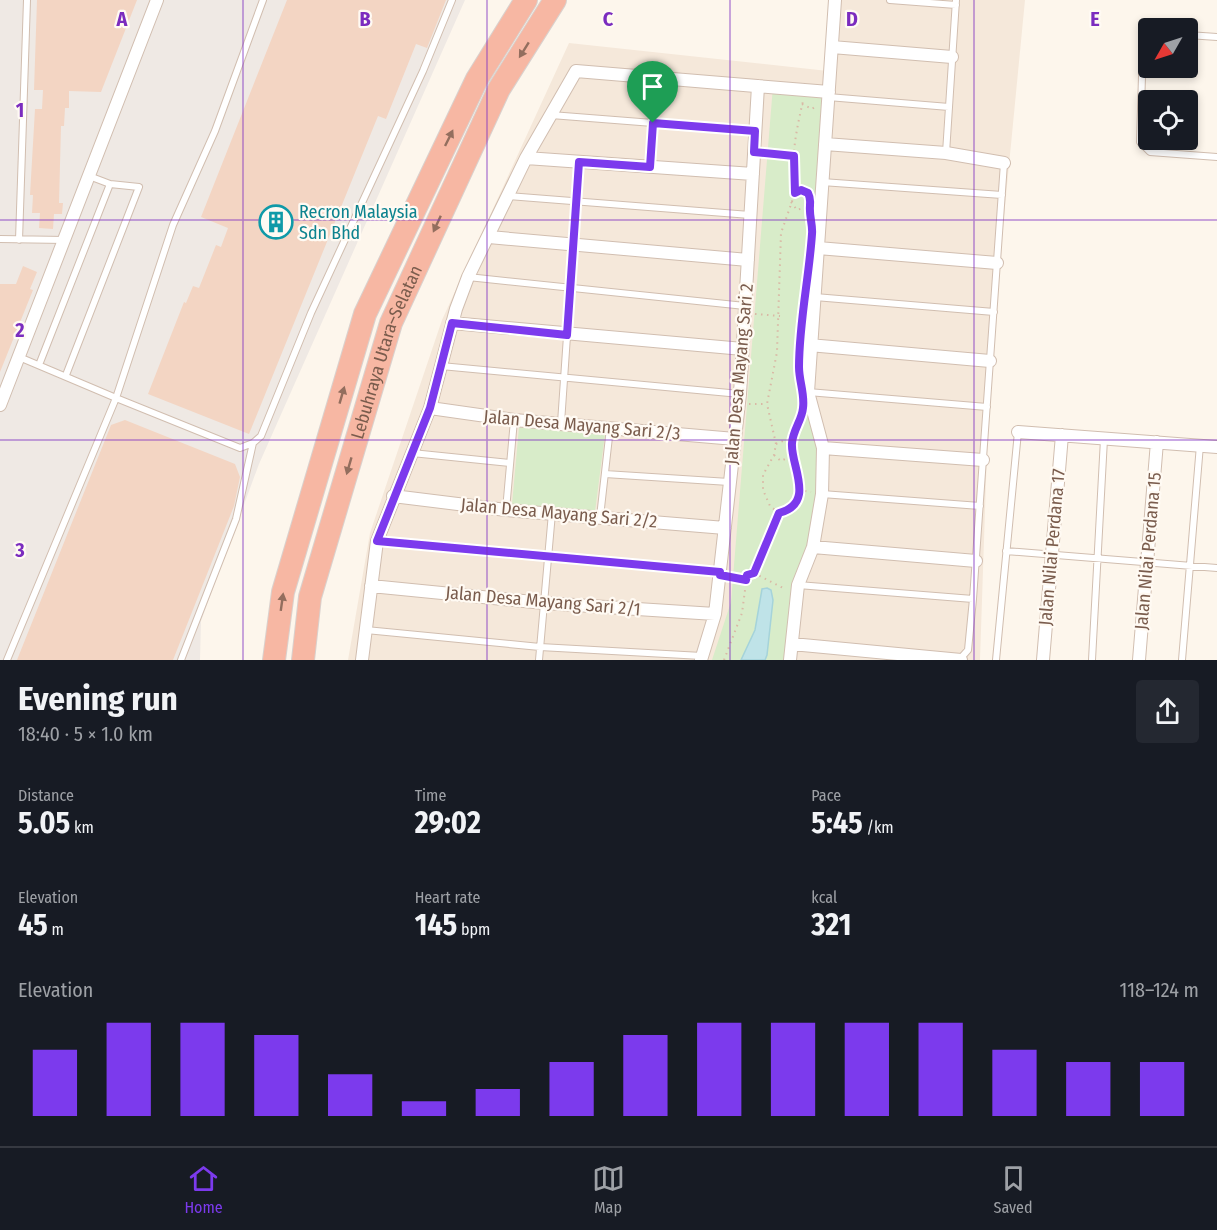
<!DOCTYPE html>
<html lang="en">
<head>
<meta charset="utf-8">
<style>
	:root { --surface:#171b24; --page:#242831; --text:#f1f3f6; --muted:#9ea1a6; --line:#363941; --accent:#7c3aed }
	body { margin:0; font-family:"Fira Sans Condensed",sans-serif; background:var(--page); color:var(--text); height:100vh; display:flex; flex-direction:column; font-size:22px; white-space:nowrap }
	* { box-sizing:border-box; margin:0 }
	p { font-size:20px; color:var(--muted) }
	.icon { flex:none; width:33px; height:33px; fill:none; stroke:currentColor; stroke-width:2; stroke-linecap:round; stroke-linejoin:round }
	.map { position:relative; height:660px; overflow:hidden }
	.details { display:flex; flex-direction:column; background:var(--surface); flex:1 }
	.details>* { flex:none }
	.needle { width:39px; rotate:231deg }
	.controls { position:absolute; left:1138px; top:18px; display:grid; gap:12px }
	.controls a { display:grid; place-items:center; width:60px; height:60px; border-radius:6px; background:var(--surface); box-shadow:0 3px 9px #0003; font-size:30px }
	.pin { position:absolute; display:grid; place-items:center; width:51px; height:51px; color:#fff; margin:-62px -26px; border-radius:50% 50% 50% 0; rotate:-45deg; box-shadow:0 0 6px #0007 }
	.pin .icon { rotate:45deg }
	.round { display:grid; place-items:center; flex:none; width:63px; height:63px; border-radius:6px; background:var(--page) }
	.headline { display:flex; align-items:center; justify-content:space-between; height:102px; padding:0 18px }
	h1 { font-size:33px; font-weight:700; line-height:45px }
	.figures { display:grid; grid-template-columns:repeat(3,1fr); gap:9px; height:102px; padding:6px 18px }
	.figures div { display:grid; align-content:center }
	.figures b { font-size:30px; font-weight:700 }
	.figures small { font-size:16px; font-weight:400 }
	.figures p { font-size:16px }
	.chart { height:168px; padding:12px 18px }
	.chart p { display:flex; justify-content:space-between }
	.chart svg { width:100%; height:108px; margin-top:6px; stroke:var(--accent); stroke-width:6 }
	.menu { display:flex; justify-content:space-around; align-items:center; height:84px; border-top:2px solid var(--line); background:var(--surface); font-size:16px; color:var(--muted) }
	.menu a { display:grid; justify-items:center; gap:3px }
	.menu .current { color:var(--accent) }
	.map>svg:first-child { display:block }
</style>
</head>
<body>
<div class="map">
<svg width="1217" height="660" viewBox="0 0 1217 660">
	<rect width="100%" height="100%" fill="#fdf6ec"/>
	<path fill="#f5e8da" d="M832,0H1025L990,361L980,660H348L370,533L442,320L569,43L828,71Z"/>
	<path fill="#efe9e4" d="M0,0H465L259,464L201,621L200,660H0Z"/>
	<path fill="#d8ecc9" d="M773,86L833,90L809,386L825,449L821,524L796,584L788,660H712L731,602Z
		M519,427L605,434L595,512L512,504Z"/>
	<path fill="#bfe3e8" stroke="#a5d3da" stroke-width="1.5" d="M767,588L771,590L773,600L767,655L765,660H741L755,630L762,589Z"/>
	<path fill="#f3d5c3" d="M37,0H137L101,92L69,91V108H65L64,126H61L59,203H63L62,214H54L53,229L39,228L40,213H32L33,195H30L35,109H42L43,90H34Z
		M287,0H446L427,48L416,44L386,119L378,116L249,434L148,394L184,302L186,303L193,286L199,288L216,245L221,247L228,228L201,217Z
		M23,266L37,272L30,289L33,290L0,372V284H16Z
		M125,420L235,464L240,477L234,506L173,660H17L111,425Z"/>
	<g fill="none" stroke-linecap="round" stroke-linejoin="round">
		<g stroke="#d1beb0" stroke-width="8">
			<path id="lane" d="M263,0L215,131L173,225L116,398L240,448L253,443L261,436L311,313L423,71L452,0
				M890,0L956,5
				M1149,35L1143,43L1140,142L1150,152L1217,157
				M1188,35L1217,37
				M828,97L949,107
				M551,115L755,131
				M946,153L956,0
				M650,166L656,78
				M822,182L1002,195
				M508,196L750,215
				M0,239L65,240
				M19,240L27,0
				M468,277L745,306
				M815,297L994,312
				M39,365L110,184
				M441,366L740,394
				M66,375L139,187L110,184L89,176
				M808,392L987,407
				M561,423L579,162
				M412,453L510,463
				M605,474L729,482
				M822,494L980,506
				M506,510L514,420
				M600,517L610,428
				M377,541L719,572
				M1006,551L1217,568
				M798,585L973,599
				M366,630L540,647L702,656
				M960,659L968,650L973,599L1004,163
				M7,660L116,398L19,357
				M181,660L236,519L253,443
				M539,660L552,513
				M996,660L1018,432
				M1092,660L1104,439
				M1182,660L1200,445"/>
		</g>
		<g stroke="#d1beb0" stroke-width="14">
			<path id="street" d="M832,47L952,57
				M825,144L946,153L1004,163
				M526,158L753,174
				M489,237L748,260
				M818,248L997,263
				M452,323L743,349
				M809,345L990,361
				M0,405L157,0
				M430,408L514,420L735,439
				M1018,432L1217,447
				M823,448L983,460
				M393,496L506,510L725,528
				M813,547L976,561
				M371,586L544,603L715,614
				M792,644L961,660
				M362,660L377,541L430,408L456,309L468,277L526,158L576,71L829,92
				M701,660L715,614L740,394L758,86
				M790,660L798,585L813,547L822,494L823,448L808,392L835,0
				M1043,660L1062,435
				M1139,660L1157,442"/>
		</g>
		<g stroke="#dad1cd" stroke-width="24">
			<g id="highway">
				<path d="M274,660L283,592L365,314L477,79L526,0"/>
				<path id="s1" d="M303,660L310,597L391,323L499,89L555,0"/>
			</g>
		</g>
		<path stroke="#d9b8a5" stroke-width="2" stroke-dasharray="1.5 4.5" stroke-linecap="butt" d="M802,104L812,109L816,106
			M764,153L794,156
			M795,193C790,162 796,131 803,101
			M791,202L797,210L809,206
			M755,314L780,316
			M749,404H767
			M776,444L783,441L791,445
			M774,455L781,461L791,456
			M799,490L811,492
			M779,513L770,506L763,490V475L774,455L776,444L767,404L777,352L781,233L795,193L801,191L810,196
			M754,573L779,513C816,504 791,466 792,444C792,433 797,423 802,413
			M731,577L746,580
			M724,660L742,613L747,575L754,573L785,589"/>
		<use href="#lane" stroke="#fff" stroke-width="6"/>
		<use href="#street" stroke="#fff" stroke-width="12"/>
		<use href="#highway" stroke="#f7b7a3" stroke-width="22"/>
	</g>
	<defs><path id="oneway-solid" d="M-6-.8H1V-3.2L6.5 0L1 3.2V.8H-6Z" transform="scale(1.5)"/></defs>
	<g fill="#936e5e">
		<use href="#oneway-solid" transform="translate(524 50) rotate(122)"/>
		<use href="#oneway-solid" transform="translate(449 138) rotate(-64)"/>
		<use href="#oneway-solid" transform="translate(437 224) rotate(115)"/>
		<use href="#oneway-solid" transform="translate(342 395) rotate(-74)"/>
		<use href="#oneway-solid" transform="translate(349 466) rotate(106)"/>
		<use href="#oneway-solid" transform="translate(282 602) rotate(-82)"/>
	</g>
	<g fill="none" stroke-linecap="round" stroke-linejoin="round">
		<g stroke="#fff" stroke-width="12">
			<path id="route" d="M653,123L755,131L754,152L794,156L795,193L801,190L808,193C811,199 810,200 810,206C809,216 813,225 812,234C809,278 799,323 799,367C799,381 805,394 803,408C802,420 793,430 792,443C790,465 817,503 779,513L754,573L747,575L746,580L720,575V572L377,541L430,408L452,323L567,335L579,162L650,167Z"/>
		</g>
		<use href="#route" stroke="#7c3aed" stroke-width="8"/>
	</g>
	<path fill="none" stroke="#7b2cbf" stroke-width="1.5" stroke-opacity="0.55" d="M243,0V660M487,0V660M730,0V660M974,0V660M0,220H1217M0,440H1217"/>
	<defs>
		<g id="building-ring" transform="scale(1.725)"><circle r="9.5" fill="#fffaf3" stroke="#0f9aa8" stroke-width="1.5"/><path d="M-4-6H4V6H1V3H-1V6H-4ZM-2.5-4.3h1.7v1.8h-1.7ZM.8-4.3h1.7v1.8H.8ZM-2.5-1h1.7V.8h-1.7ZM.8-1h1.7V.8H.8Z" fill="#0f9aa8"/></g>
	</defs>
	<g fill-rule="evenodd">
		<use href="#building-ring" x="276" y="222"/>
	</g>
	<g text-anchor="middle" stroke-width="4.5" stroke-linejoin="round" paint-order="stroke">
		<g font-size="18" fill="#0d838f" stroke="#fffaf3" text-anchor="start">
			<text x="299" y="218">Recron Malaysia<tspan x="299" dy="21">Sdn Bhd</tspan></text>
		</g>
		<g font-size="18" fill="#7a5c4d" stroke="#fffaf3">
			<text dy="6" stroke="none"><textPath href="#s1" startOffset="320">Lebuhraya Utara–Selatan</textPath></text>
			<text transform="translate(739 374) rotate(-85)" y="6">Jalan Desa Mayang Sari 2</text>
			<text transform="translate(582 425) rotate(5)" y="6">Jalan Desa Mayang Sari 2/3</text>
			<text transform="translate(559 513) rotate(5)" y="6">Jalan Desa Mayang Sari 2/2</text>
			<text transform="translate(1052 547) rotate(-85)" y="6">Jalan Nilai Perdana 17</text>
			<text transform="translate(1148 551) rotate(-85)" y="6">Jalan Nilai Perdana 15</text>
			<text transform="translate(543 601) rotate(5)" y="6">Jalan Desa Mayang Sari 2/1</text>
		</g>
	</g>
	<g font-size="20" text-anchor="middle" font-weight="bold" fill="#7b2cbf" stroke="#fffaf3" stroke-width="4.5" stroke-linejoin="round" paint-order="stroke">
		<text x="122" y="26">A</text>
		<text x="365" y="26">B</text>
		<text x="608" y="26">C</text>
		<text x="852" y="26">D</text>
		<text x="1095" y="26">E</text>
		<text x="20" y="117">1</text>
		<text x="20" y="337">2</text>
		<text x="20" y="557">3</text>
	</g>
</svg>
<div class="controls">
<a><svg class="needle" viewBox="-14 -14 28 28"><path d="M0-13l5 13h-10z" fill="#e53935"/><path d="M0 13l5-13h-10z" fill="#9ea1a6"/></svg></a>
<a><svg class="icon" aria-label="locate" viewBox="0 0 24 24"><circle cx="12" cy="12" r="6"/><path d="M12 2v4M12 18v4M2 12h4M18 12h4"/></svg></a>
</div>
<div class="pin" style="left:653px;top:123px;background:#1e9e55"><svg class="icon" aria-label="arrive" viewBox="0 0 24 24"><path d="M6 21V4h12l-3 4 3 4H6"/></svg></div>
</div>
<section class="details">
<div class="headline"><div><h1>Evening run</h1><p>18:40 · 5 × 1.0 km</p></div><a class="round"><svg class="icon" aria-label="share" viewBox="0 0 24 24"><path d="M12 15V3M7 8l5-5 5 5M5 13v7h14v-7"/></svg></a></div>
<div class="figures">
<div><p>Distance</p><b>5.05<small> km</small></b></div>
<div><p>Time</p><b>29:02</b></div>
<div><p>Pace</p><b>5:45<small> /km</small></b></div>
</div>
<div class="figures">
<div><p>Elevation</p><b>45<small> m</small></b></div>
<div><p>Heart rate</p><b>145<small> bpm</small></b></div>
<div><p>kcal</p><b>321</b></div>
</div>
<div class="chart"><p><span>Elevation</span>118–124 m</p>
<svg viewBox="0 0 160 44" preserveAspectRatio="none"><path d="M5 44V17M15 44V6M25 44V6M35 44V11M45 44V27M55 44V38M65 44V33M75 44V22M85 44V11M95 44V6M105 44V6M115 44V6M125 44V6M135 44V17M145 44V22M155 44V22"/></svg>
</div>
</section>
<nav class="menu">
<a class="current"><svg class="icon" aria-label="home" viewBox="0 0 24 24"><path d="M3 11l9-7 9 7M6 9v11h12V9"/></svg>Home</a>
<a><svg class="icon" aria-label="map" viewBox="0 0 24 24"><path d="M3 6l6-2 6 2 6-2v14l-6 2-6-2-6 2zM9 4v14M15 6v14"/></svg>Map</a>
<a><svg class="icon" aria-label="saved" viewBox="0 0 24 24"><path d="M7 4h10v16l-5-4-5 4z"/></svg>Saved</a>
</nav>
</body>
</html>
